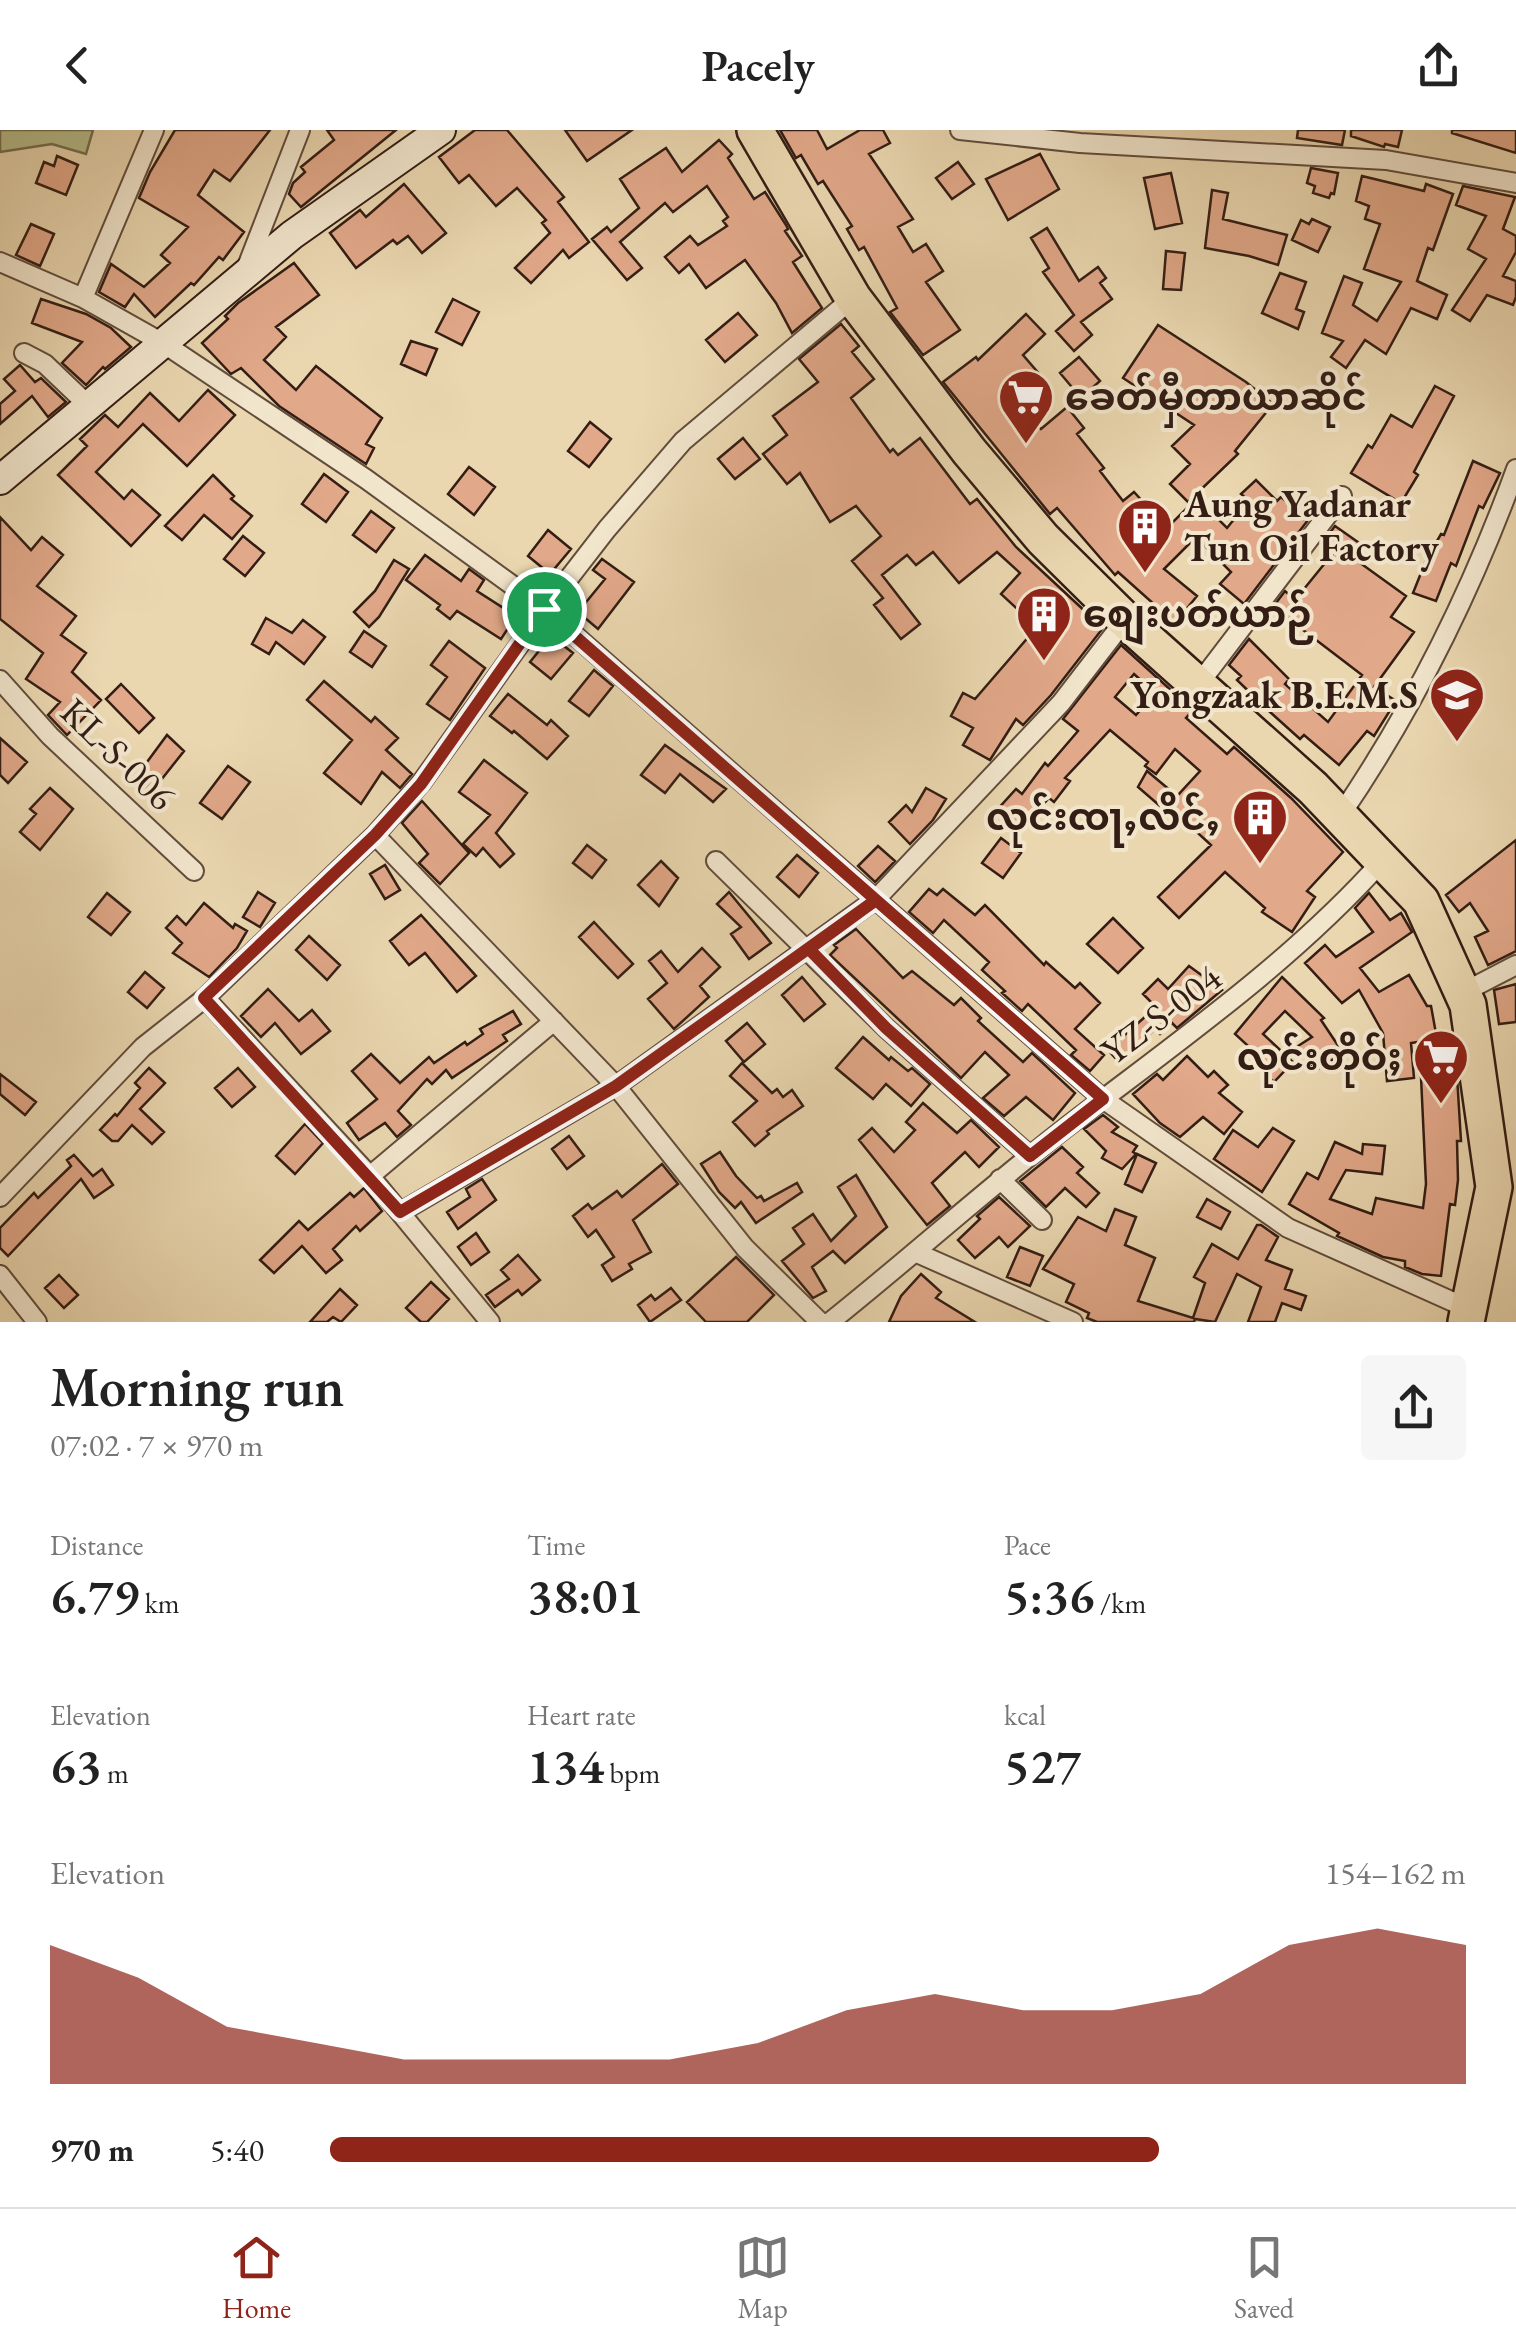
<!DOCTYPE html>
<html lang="en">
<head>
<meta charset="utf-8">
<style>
	:root { --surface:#fff; --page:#f6f6f6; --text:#222; --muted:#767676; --line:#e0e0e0; --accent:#8f2418 }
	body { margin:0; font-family:"EB Garamond","Noto Sans Myanmar",serif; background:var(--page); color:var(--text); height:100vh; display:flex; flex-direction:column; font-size:38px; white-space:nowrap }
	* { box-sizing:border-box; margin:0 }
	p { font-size:32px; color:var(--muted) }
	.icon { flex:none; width:55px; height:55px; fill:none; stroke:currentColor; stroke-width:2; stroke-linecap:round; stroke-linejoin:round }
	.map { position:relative; height:1192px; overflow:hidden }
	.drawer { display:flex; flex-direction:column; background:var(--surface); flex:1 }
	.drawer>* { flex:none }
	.pin { position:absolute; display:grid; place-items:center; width:85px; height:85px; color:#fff; margin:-42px; border:5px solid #fff; border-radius:50%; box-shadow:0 2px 10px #0007 }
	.round { display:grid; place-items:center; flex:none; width:105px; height:105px; border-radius:10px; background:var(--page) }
	.summary { display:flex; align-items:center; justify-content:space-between; height:170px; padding:0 50px }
	h1 { font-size:55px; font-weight:600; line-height:75px }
	.metrics { display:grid; grid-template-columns:repeat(3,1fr); gap:15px; height:170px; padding:10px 50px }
	.metrics div { display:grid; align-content:center }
	.metrics b { font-size:50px; font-weight:600 }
	.metrics small { font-size:28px; font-weight:400 }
	.metrics p { font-size:28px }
	.chart { height:280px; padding:20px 50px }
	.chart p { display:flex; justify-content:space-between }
	.chart svg { width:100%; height:180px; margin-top:10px; fill:var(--accent); opacity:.7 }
	ul { padding:0 50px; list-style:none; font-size:32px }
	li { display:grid; grid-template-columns:160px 120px 1fr; align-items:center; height:75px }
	li i { height:25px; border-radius:12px; background:var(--accent) }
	header { display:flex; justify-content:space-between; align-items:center; height:130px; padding:0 50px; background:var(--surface); font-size:45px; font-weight:600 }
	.tab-bar { display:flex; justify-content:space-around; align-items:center; height:140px; border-top:2px solid var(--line); background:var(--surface); font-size:28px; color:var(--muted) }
	.tab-bar a { display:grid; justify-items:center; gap:5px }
	.tab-bar .active { color:var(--accent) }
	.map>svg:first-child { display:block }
</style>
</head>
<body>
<header><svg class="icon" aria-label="back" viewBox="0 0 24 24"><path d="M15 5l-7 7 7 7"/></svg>Pacely<svg class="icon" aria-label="share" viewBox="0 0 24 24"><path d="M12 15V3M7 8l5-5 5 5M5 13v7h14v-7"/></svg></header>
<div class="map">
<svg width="1516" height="1192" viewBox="0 0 1516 1192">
	<rect width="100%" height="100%" fill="#ead7b0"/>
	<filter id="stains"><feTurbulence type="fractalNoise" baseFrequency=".002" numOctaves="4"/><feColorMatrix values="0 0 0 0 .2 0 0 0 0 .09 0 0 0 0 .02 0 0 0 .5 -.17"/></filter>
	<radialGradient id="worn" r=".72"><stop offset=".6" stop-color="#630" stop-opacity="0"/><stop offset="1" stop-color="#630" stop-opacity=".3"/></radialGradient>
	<path fill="#b6be8c" stroke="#746e50" stroke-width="2.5" d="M0,0H93L86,24L52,14L0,22Z"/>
	<path fill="#e1a889" stroke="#331d14" stroke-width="2.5" fill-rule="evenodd" d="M175,0H270L230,51L214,40L198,65L244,102L223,130L219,127L194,155L191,153L155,187L134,164L125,177L99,162L111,134L144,157L170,133L161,125L188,97L139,68L150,42Z
		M327,0H396L301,77L289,64L293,53L305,42L301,37L334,10Z
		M475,0H507L564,67L558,72L589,112L569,128L563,120L531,153L515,138L550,103L542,93L546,90L517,58L496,76L469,45L459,53L439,27Z
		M565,0H632L587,31Z
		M780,0H817L827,19L860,0H883L890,13L869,24L913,89L898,97L913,122L926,114L943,141L926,152L960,200L923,225L890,182L897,178L864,117L859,120L847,99L852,96L823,51L818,54L801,25L796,28Z
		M1298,0H1345L1342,15L1297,8Z
		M1351,0H1402L1398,17L1385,14L1384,17L1351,6Z
		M1452,0H1516V23L1452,3Z
		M719,10L732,24L728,28L754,69L765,62L786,95L788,99L785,101L802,126L793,132L822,178L792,203L776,173L745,130L706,158L689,134L679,143L665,127L690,106L698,115L727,96L723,91L728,87L707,56L673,82L665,73L620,112L642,138L627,150L592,109L607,97L611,102L639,78L620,49L666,18L682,42Z
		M1040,24L1059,59L1008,90L986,49Z
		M57,26L78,35L66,65L36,53L44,32L54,36Z
		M958,32L974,54L952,69L936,48Z
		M1311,38L1338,43L1334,64L1331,63L1329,68L1313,63L1315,56L1307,53Z
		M1171,43L1182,93L1155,99L1144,48Z
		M1362,46L1424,61L1426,54L1453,64L1433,120L1428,118L1417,151L1447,165L1437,189L1411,178L1386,224L1365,210L1346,238L1331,227L1343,211L1322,203L1344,146L1362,153L1353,175L1377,191L1401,152L1364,139L1380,94L1365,89L1369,76L1356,71Z
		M404,54L446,103L422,123L408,106L397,114L393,110L356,138L330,103L360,80L366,87Z
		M1463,56L1515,67L1503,99L1516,106V122L1503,146L1516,151V167L1513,175L1487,165L1470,191L1452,180L1486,129L1468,119L1486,86L1456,75Z
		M1212,60L1228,63L1223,89L1287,105L1278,135L1249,126L1205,118Z
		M1312,89L1330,97L1318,122L1292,110L1301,90L1309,94Z
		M31,94L54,104L40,136L16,125Z
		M1047,98L1079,151L1098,137L1106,148L1100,153L1112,169L1081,192L1092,205L1074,221L1056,201L1074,185L1043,142L1049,138L1031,108Z
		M1166,121L1185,123L1181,160L1163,159Z
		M294,133L319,165L276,197L286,207L264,230L296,260L316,236L382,288L366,314L374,318L366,334L279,276L241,238L231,244L202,213L228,189L225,186L238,173Z
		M1280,143L1306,152L1296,179L1304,182L1298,199L1262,183Z
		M41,169L86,184L111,198L131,217L105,239L103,237L86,255L62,233L82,212L32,193Z
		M453,169L479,182L462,215L436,202Z
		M738,183L757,205L725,232L706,210Z
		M1026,184L1045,204L1023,225L1048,254L1022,276L1041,299L1067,277L1084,298L1077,304L1104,338L1100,341L1123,371L1134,362L1145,374L1131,385L1155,410L1197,368L1227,398L1249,371L1241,364L1256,350L1277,371L1281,367L1308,390L1244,474L1220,454L1231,442L1196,407L1164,439L1197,466L1175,493L1118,442L1115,445L1057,378L1050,384L943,252L976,227L978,230Z
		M841,194L859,216L852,222L874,249L851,268L890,322L893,319L898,325L920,308L970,374L977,369L1016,417L1103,498L1051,565L1023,595L1016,589L990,630L963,615L973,598L951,586L963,563L975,569L1037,497L1001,464L1020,443L997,422L959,453L933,422L916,435L907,425L882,445L920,494L901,509L874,475L883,468L852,431L881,406L856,376L830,392L800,343L787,354L763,324L787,305L773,286L818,252L799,229Z
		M1158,195L1246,252L1273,274L1235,321L1238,324L1188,372L1170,354L1190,334L1172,316L1194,295L1123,248Z
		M411,211L437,219L426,245L401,234Z
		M1079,227L1100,251L1081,268L1060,243Z
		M20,235L35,252L41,248L66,272L48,287L32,266L0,294V274L15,261L4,249Z
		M1435,256L1454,266L1414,342L1418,345L1401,373L1351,343L1368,315L1372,318L1391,285L1412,297Z
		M208,260L235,285L187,336L143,294L96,342L124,369L132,360L160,385L131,416L58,345L87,316L80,309L105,285L118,297L150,263L179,291Z
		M590,292L611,309L589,337L568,321Z
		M743,308L760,329L735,349L718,329Z
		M1473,331L1500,343L1483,378L1479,376L1456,436L1451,433L1436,471L1413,463L1427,428L1441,404L1444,405Z
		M469,337L495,357L474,385L448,364Z
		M324,344L348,362L326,392L302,374Z
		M213,345L234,366L231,369L252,386L232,409L204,385L182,410L165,396Z
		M371,381L394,398L376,422L353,405Z
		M0,387L31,420L42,407L63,425L37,456L76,486L61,505L86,523L72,542L101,570L67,605L48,585L60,572L26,549L43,523L0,489Z
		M1335,396L1365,417L1356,430L1406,466L1391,487L1414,502L1374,557L1396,571L1374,606L1367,601L1339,635L1304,605L1300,609L1270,582L1237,550L1241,546L1229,535L1249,509L1289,549L1285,554L1328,592L1362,545L1273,477L1285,461L1295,470L1334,422L1322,413Z
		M548,400L571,419L550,444L528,426Z
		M243,406L264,423L245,446L224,429Z
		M425,425L461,451L469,439L484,450L477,461L516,486L501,509L457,481L450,489L437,479L440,475L406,450Z
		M602,429L634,452L598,499L578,482L605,449L593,440Z
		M394,430L409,439L379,487L369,497L354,482L375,461Z
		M266,488L292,503L303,490L325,507L304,534L276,512L269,524L252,514Z
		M364,501L386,516L372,537L350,522Z
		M551,506L573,523L551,549L530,532Z
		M449,511L485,538L450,590L427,574L447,547L431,535Z
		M1121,515L1193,580L1186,588L1227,624L1234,617L1291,668L1343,722L1307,761L1315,767L1292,802L1262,782L1265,778L1225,742L1179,788L1158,767L1211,715L1164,672L1160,676L1138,657L1147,641L1177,666L1200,641L1175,619L1156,644L1145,636L1148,632L1110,600L1065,648L1070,651L1054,672L1049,668L1020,700L997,680L1016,659L1022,664L1045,633L1048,636L1078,601L1063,589ZM1134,544L1155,563L1136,585L1115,567Z
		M594,540L613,556L589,586L569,571Z
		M324,551L371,592L375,587L398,608L386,620L412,644L400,658L382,642L361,674L324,643L352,610L307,570Z
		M121,554L154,588L139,603L106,569Z
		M508,564L547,595L551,590L568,606L547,629L514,601L512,603L490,586Z
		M167,605L184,621L150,664L133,651Z
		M0,608L27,632L8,653L0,645Z
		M665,615L726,659L713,672L680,644L665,663L641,645Z
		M484,630L527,663L496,703L514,724L500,737L483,718L476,726L463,714L490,685L459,662Z
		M228,636L250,652L222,689L200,673Z
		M50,658L73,679L40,720L20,702L36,684L30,679Z
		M926,658L946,669L933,690L910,714L889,692L906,675L912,682Z
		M422,671L469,723L440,754L419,733L428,724L402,693Z
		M1001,708L1021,723L1003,748L982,733Z
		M1516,710V821L1488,835L1475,807L1488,801L1470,773L1459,782L1446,765Z
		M587,715L606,730L592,748L573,733Z
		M878,716L895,731L875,752L858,736Z
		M797,725L818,743L799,767L777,747Z
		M661,731L678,748L659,776L638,755Z
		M385,735L400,760L385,769L370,744Z
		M929,759L937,765L943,759L975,785L985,775L1044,835L1046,832L1075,858L1080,853L1100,873L1075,899L1104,925L1090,941L1071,925L1076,920L1028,874L1022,881L1002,863L1005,861L982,840L989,832L944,790L933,803L909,782Z
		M258,762L275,773L260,797L243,787Z
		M729,762L771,813L749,829L731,804L741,797L717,774Z
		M107,763L130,782L111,805L88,787Z
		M1369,763L1390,790L1401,783L1412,802L1360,838L1379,862L1409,845L1427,876H1431L1437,909L1411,913L1414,948L1387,951L1383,903L1359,860L1342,873L1305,833L1325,815L1336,827L1373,802L1355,778Z
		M204,773L233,798L235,794L247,801L237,818L209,847L173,823L182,813L166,798L177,786L186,795Z
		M421,785L476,846L457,862L425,823L409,835L390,811Z
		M1113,788L1143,818L1118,843L1087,814Z
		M594,792L633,834L618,848L579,807Z
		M856,799L903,848L912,841L954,875L961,868L981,888L978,891L1023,932L1032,923L1075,963L1053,990L1026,967L1004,986L983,968L1009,945L985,922L961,948L830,825L837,818L834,815Z
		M309,806L340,835L327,850L296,820Z
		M702,818L720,837L700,856L709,867L674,899L648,869L667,853L649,831L661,821L678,842Z
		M1189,836L1222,860L1177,898L1172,893L1160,904L1155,899L1119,932L1108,920L1156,877L1143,864L1158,849L1168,859Z
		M145,842L164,858L147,878L128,862Z
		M802,847L825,874L804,891L782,865Z
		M1282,847L1324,888L1321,890L1343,923L1315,941L1298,916L1312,907L1285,881L1263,904L1293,932L1274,952L1252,932L1258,925L1235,904Z
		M1516,854V892L1499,894L1494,860Z
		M268,859L299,891L312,880L330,901L301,924L275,893L261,907L241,886Z
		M513,881L521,894L503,905L507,911L452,948L446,940L432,954L427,949L398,981L411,995L397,1007L385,993L359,1010L347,993L377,969L352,941L371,924L400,953L429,927L434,933L465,912L467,915L483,904L480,899Z
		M747,893L765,914L744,932L726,911Z
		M863,907L889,930L891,927L908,941L912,938L930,954L911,976L886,954L873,969L836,938Z
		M1187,926L1208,947L1214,941L1228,955L1219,963L1242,982L1224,1004L1203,987L1180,1007L1160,993L1133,964L1157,944L1163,950Z
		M742,933L772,963L777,959L783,967L792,960L803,976L767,1001L769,1004L755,1016L733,992L757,971L730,946Z
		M149,938L165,953L140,979L164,1002L152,1014L132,995L118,1011H112L100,1000L115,984L117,986L140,958L135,953Z
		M238,938L255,957L232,977L215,958Z
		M0,944L36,972L25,985L0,964Z
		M1457,946L1461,1011H1457L1458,1050L1455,1075L1450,1074L1441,1146L1422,1144L1405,1137V1131L1383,1127L1337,1106L1339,1103L1289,1074L1307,1043L1318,1049L1335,1012L1362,1024L1363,1014L1385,1016L1382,1044L1346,1040L1330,1069L1372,1084L1376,1068L1423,1078L1426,1054L1421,947Z
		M923,973L957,1003L971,990L999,1017L979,1037L965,1022L932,1053L950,1076L927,1095L859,1010L872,998L894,1022L915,1000L906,992Z
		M1103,985L1118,997L1112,1002L1137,1016L1133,1022L1136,1024L1122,1039L1102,1028L1106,1021L1084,999Z
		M305,994L323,1013L295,1044L276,1026Z
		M1273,998L1294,1011L1262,1062L1214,1029L1233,1000L1258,1017Z
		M569,1006L584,1026L567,1039L552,1019Z
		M1062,1017L1083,1037L1077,1043L1099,1063L1086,1077L1065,1058L1046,1077L1020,1051Z
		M720,1022L736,1046L757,1068L761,1066L764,1071L797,1053L802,1062L756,1093L741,1072L735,1078L719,1062L701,1034Z
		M1137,1024L1156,1033L1142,1062L1125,1054Z
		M74,1025L93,1046L102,1039L113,1055L94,1068L81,1049L8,1126L0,1118V1098L34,1063L38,1068L71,1036L67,1030Z
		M662,1034L678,1054L633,1090L651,1122L629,1134L632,1139L612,1151L602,1135L614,1127L596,1100L588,1107L573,1086L588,1074L592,1079L617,1061L622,1067Z
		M856,1045L887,1097L845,1133L833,1121L812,1137L826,1161L813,1168L782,1131L804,1114L793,1098L813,1084L831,1111L856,1086L838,1057Z
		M482,1049L496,1070L458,1099L447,1082L470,1067L466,1059Z
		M364,1058L382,1081L360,1101L356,1096L333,1119L342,1130L326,1143L302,1116L274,1143L260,1130L299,1091L308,1100L350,1063L354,1067Z
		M999,1067L1030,1096L1008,1117L999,1107L975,1128L958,1110L980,1089L977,1086Z
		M1207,1069L1230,1082L1221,1099L1197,1087Z
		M1115,1079L1136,1087L1125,1115L1155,1128L1138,1171L1193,1188L1205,1153L1194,1147L1212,1114L1238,1129L1257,1095H1261L1278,1107L1266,1130L1292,1140L1285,1159L1306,1166L1301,1180L1282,1173L1275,1192H1248L1261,1157L1237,1144L1215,1192L1195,1189L1194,1192H1097L1087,1188L1089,1183L1066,1172L1074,1154L1043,1139L1078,1087L1106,1101Z
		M476,1103L489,1122L471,1135L458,1117Z
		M1020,1117L1043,1126L1030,1156L1007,1147Z
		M518,1125L540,1150L522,1165L518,1160L495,1177L486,1165L509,1149L501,1140Z
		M736,1127L774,1165L747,1192H706L687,1172Z
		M921,1144L941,1162L936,1168L975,1192H889L901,1166Z
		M59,1145L78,1165L64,1178L45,1158Z
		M431,1152L449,1169L427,1192H421L406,1178Z
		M671,1158L681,1170L650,1192L638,1175L651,1165L655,1170Z
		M340,1159L357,1175L341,1192L333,1187L327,1192H310Z"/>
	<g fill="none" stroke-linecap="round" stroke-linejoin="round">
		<g stroke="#614c3b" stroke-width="22">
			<path id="street" d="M960,0L1080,13L1386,30L1516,53
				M0,132L83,168L163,213L366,349L545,479L1103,969L1288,1098L1469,1179
				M246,139L300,0
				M83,168L154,0
				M24,223L45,234L89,276
				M0,550L50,606L194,741
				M1198,555L1342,366
				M1340,686C1413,579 1472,460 1516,339
				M375,705L616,956L745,1118L820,1192
				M716,731L886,898L1030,1026
				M1464,862L1516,835
				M205,868L370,1046L490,1192
				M370,1046L554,891
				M1000,1049L1042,1090
				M0,1067L143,917L205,868L375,705L421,653L545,479L607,399L683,311L853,168
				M401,1082L616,956L876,769L1061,573L1125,490
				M917,1123L1073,1192
				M0,1145L37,1192
				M830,1192C909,1129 984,1061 1064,999C1174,914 1289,835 1383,730"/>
		</g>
		<g stroke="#331d14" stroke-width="32">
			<path id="secondary" d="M0,350L292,105L441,0"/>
		</g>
		<g stroke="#331d14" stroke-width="40">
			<path id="highway" d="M755,0L853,168L969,321L1043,409L1125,490L1313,658L1421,771L1468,875L1494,1057L1466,1192"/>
		</g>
		<use href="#street" stroke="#f1e5cc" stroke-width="18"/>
		<use href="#secondary" stroke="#f1e5cc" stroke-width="28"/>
		<use href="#highway" stroke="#ead7b0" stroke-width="35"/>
	</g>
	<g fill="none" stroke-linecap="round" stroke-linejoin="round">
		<g stroke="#fff" stroke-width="20">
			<path id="route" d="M544,479L421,654L375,705L204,868L400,1082L616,956L876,770L1103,969L1030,1026L886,898L809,819L876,770L544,479"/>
		</g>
		<use href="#route" stroke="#8f2418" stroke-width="12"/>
	</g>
	<defs>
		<g id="supermarket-pin" transform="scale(2.875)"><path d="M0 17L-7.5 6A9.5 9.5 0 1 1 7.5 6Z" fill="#8f2418" stroke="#f1e5cc"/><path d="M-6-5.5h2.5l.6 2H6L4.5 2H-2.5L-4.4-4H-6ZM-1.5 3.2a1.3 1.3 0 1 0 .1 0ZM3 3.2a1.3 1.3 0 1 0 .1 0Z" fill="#fff"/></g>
		<g id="building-pin" transform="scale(2.875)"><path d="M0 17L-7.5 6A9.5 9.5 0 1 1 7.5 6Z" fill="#8f2418" stroke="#f1e5cc"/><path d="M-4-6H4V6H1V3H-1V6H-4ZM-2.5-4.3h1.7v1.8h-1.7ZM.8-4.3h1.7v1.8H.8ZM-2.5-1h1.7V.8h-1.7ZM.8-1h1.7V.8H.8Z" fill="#fff"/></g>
		<g id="school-pin" transform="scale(2.875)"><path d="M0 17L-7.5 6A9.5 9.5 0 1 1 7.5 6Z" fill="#8f2418" stroke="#f1e5cc"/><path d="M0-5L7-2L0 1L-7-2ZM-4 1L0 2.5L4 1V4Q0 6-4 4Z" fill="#fff"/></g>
	</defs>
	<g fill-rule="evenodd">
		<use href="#supermarket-pin" x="1026" y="267"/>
		<use href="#building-pin" x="1145" y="396"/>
		<use href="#building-pin" x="1044" y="484"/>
		<use href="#school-pin" x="1457" y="565"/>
		<use href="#building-pin" x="1260" y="687"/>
		<use href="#supermarket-pin" x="1441" y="927"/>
	</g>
	<g text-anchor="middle" stroke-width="8" stroke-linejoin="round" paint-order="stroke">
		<g font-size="38" font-weight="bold" fill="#331d14" stroke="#f1e5cc" text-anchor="start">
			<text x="1065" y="280">ခေတ်မှီတာယာဆိုင်</text>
			<text x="1184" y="387">Aung Yadanar<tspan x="1184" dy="44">Tun Oil Factory</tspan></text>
			<text x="1083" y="497">စျေးပတ်ယာဉ်</text>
			<text x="1418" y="578" text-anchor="end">Yongzaak B.E.M.S</text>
			<text x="1221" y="700" text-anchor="end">လုင်းၸႃႇလိင်ႇ</text>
			<text x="1402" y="940" text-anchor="end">လုင်းတိုဝ်ႈ</text>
		</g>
		<g font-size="38" fill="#331d14" stroke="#f1e5cc">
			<text transform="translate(118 624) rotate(44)" y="13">KL-S-006</text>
			<text transform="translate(1161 884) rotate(-37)" y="13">YZ-S-004</text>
		</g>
	</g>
	<rect width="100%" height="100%" filter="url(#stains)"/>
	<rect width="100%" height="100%" fill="url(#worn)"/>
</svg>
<div class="pin" style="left:544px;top:479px;background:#1e9e55"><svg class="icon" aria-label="arrive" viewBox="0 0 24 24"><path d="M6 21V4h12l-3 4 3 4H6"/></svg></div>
</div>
<section class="drawer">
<div class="summary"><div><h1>Morning run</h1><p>07:02 · 7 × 970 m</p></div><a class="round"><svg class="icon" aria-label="share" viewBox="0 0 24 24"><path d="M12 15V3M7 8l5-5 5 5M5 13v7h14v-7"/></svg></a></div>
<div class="metrics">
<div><p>Distance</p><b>6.79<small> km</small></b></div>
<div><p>Time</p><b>38:01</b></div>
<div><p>Pace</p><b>5:36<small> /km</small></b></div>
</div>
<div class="metrics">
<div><p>Elevation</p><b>63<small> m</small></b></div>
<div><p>Heart rate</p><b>134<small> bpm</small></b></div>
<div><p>kcal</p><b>527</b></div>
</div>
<div class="chart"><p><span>Elevation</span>154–162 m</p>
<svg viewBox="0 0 160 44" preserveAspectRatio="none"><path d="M0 44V10L10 18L20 30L30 34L40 38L50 38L60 38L70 38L80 34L90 26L100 22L110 26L120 26L130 22L140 10L150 6L160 10V44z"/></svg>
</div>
<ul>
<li><b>970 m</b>5:40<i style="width:73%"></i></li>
</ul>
</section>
<nav class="tab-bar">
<a class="active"><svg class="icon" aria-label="home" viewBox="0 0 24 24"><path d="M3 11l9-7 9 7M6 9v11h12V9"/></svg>Home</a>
<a><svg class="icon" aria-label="map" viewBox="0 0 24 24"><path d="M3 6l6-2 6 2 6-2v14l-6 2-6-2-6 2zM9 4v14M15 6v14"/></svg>Map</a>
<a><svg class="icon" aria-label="saved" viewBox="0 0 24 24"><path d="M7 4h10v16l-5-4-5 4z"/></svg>Saved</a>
</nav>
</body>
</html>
